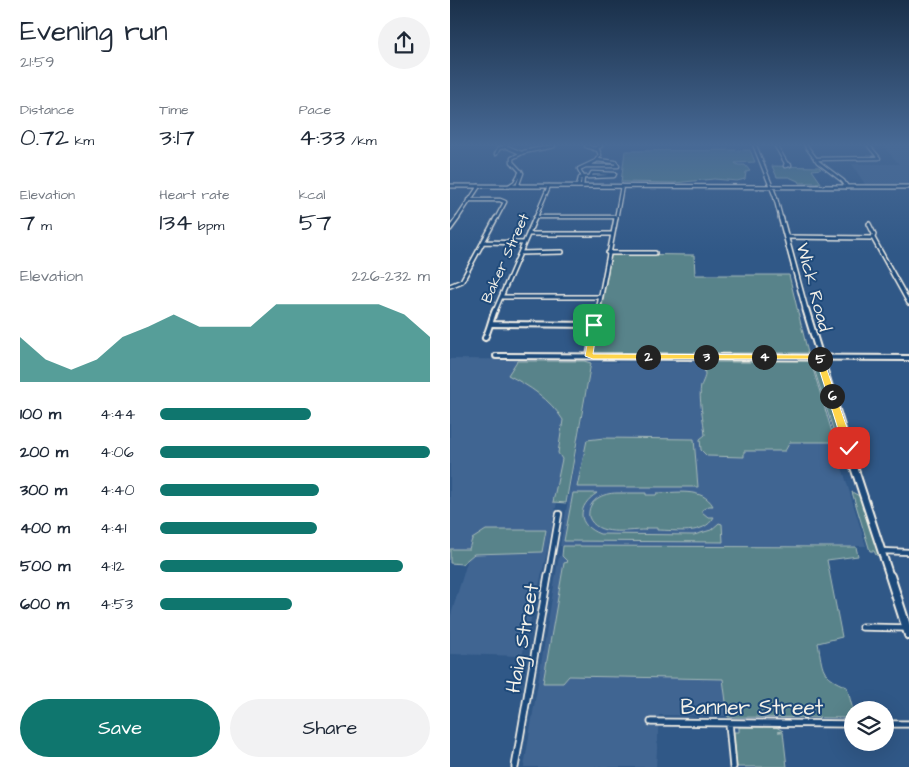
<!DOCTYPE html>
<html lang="en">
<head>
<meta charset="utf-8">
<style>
	:root { --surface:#fff; --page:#f2f2f3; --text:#1f2937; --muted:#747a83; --accent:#0f766e }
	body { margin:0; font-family:"Architects Daughter",sans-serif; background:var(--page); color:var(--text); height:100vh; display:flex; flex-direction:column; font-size:19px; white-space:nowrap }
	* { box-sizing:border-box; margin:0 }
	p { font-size:16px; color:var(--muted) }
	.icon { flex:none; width:28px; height:28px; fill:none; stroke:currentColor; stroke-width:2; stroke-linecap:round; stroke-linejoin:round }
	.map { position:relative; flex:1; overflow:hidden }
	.sheet { display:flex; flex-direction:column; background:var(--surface); width:450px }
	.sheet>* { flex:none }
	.fabs { position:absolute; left:394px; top:701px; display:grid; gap:10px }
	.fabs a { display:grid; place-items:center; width:50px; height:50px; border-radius:50%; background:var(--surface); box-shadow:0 5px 20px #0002; font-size:25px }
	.pin { position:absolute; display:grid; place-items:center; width:42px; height:42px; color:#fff; margin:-21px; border-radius:10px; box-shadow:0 2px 8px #0006 }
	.km { position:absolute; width:25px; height:25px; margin:-12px; border-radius:50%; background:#222; color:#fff; font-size:14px; line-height:25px; text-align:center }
	.round { display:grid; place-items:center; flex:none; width:52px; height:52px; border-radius:26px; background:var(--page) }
	.headline { display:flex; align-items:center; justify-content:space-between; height:85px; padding:0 20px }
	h1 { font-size:28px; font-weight:600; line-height:38px }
	.figures { display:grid; grid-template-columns:repeat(3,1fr); gap:8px; height:85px; padding:5px 20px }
	.figures div { display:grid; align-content:center }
	.figures b { font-size:25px; font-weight:600 }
	.figures small { font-size:14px; font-weight:400 }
	.figures p { font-size:14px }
	.chart { height:140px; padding:10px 20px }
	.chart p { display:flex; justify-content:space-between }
	.chart svg { width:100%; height:90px; margin-top:5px; fill:var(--accent); opacity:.7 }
	.primary-button { display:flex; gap:10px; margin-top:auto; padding:10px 20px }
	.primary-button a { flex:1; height:58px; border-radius:30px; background:var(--accent); color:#fff; font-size:20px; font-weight:600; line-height:58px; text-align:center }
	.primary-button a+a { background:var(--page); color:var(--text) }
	ul { padding:0 20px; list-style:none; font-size:16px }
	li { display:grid; grid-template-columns:80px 60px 1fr; align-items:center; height:38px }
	li i { height:12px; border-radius:6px; background:var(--accent) }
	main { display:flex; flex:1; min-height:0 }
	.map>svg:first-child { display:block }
</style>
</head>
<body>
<main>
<section class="sheet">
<div class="headline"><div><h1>Evening run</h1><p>21:59</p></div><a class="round"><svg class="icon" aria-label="share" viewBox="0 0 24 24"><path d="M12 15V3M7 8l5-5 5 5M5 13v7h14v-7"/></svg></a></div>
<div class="figures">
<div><p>Distance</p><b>0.72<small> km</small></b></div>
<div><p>Time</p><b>3:17</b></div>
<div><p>Pace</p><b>4:33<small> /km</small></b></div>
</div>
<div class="figures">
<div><p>Elevation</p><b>7<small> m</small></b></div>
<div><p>Heart rate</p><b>134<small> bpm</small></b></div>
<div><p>kcal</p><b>57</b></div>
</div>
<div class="chart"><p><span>Elevation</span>226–232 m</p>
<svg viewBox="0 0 160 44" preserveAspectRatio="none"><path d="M0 44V22L10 33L20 38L30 33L40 22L50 17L60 11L70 17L80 17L90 17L100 6L110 6L120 6L130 6L140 6L150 11L160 22V44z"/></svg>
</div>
<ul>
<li><b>100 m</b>4:44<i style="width:56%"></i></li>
<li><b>200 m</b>4:06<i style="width:100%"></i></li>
<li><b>300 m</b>4:40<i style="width:59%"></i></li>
<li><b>400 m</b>4:41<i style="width:58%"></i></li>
<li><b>500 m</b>4:12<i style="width:90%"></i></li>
<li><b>600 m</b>4:53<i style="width:49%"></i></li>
</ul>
<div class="primary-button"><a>Save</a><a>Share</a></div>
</section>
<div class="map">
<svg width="459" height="767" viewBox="0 0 459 767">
	<rect width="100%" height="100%" fill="#305887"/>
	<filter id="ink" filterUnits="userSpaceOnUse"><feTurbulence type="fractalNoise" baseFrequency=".02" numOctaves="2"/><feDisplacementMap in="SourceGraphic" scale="10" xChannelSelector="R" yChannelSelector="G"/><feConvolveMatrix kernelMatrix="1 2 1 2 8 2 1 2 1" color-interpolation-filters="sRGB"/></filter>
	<g filter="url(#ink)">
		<path fill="#406592" d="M433,146H459V186H416L402,164H449Z
			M0,359L136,360L96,556L72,656L0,654V618L18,559L0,558Z
			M142,362H360L416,546H110Z
			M109,556L267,557L281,716L209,715L206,767H74Z"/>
		<path fill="#58838a" stroke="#a6bab9" d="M300,150L305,162L285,163L288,165H295L300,171L296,172L295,179L287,181L264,179L224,183L171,182L175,151Z
			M322,166L369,167L371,169L362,170L371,183H349L348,181L339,177H327Z
			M161,254L244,255L245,275H339L358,353H144Z
			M256,359H360L385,442H340L335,451H294V457L257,456L251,450L250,439L255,435C254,423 248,396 251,386C254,378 257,375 253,367H250V362H308L259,361Z
			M67,361H134L141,363L116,503L103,502L112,459L108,453L113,420C100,399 79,386 58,375Z
			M362,362H367L391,438L387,442Z
			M154,438L244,439L248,487H127L137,440Z
			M402,492L411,497L430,556L426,555L424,551H420Z
			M123,493H147C127,506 126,525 150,534L244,535L261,530L269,523L272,524L273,542L114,541Z
			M167,493H196V495H206L207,493C225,493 253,487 263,506H259L252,510V512L258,517H264C254,536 225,530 207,530V528H196L195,530C177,530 147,537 139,517C137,500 153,493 167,493Z
			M36,530H96L92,552L24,554L12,564L0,563V549H19L22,539Z
			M113,546L406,547L408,556L377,560L392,637L368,643C373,670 370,676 397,687L403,710L402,718L278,717L273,679L119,676L113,683H93L114,563L118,562L112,556Z
			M289,727H326L333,731L328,732H333L337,767H287L284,732H289Z"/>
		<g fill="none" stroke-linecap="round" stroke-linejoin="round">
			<g stroke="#f4f1e8" stroke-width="5">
				<path id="minor-far4" d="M55,146L71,153
					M136,146L148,150L150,155L146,161L129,169L133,177H140
					M326,146L336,163
					M356,146L368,162L393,181L397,187
					M144,149L151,146
					M46,154L49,148L55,147
					M365,159L429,158L419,146
					M336,163L340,165L335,166Z
					M137,166H168L165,162L147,160
					M142,173L165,174L164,176L140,177Z
					M59,186L65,182L71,171
					M70,186L68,184L72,173L62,162V158L74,152L104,146
					M128,186L130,178L133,177L132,186
					M19,200H50L55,202L46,219
					M86,217H165
					M7,219L29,186
					M85,219L99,186
					M166,219L172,186"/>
			</g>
			<g stroke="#f4f1e8" stroke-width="6">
				<path id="minor-far3" d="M419,224L424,234L423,238L459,303
					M0,229L8,218
					M78,234H161
					M336,237L423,238
					M33,242L74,243
					M70,253L112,252
					M158,253H205
					M0,286L12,281L46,218
					M51,297H150
					M45,311L85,218
					M148,311L166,218"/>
			</g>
			<g stroke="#f4f1e8" stroke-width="8">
				<path id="minor-far2" d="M42,324L144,325
					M35,338C40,328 41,319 45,310
					M46,356L459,358
					M139,356L148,310"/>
			</g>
			<g stroke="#f4f1e8" stroke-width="8">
				<path id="minor-far1" d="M432,551L459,552
					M98,577L109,514"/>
			</g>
			<g stroke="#f4f1e8" stroke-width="9">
				<path id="minor" d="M412,627L457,628
					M201,722L402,724
					M279,723L283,767
					M435,724H459
					M65,767L98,576"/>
			</g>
			<g stroke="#f4f1e8" stroke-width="5.5">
				<path id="tertiary-far4" d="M305,146L325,196L331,219
					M0,186L459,187"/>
			</g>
			<g stroke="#f4f1e8" stroke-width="7">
				<path id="tertiary-far3" d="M331,218L356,311"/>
			</g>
			<g stroke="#f4f1e8" stroke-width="9">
				<path id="tertiary-far2" d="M356,310L392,428"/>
			</g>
			<g stroke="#f4f1e8" stroke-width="10">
				<path id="tertiary-far1" d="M391,427L440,577"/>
			</g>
			<g stroke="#f4f1e8" stroke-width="12">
				<path id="tertiary" d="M440,576L459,635"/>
			</g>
			<use href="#minor-far4" stroke="#1f4a7a" stroke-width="2.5"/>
			<use href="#minor-far3" stroke="#1f4a7a" stroke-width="3"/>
			<use href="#minor-far2" stroke="#1f4a7a" stroke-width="4"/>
			<use href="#minor-far1" stroke="#1f4a7a" stroke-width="4.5"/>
			<use href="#minor" stroke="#1f4a7a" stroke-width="5.5"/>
			<use href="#tertiary-far4" stroke="#1f4a7a" stroke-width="3"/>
			<use href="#tertiary-far3" stroke="#1f4a7a" stroke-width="4"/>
			<use href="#tertiary-far2" stroke="#1f4a7a" stroke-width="5"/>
			<use href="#tertiary-far1" stroke="#1f4a7a" stroke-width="6"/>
			<use href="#tertiary" stroke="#1f4a7a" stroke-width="8"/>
		</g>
	</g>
	<linearGradient id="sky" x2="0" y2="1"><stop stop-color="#1a304a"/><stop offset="0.57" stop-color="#486a96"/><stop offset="1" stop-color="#486a96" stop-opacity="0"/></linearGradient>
	<rect width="459" height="254" fill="url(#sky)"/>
	<path fill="#ffd54a" stroke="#fff" d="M141,323L147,325L143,354L372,355L404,448L399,451L394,448L366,359H143L135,356Z"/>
	<g text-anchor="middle" stroke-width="4" stroke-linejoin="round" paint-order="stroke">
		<g font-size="15" fill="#f4f1e8" stroke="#1f4a7a">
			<text transform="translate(55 258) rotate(-66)" y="5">Baker Street</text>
		</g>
		<g font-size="18" fill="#f4f1e8" stroke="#1f4a7a">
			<text transform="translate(364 287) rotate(75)" y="6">Wick Road</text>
		</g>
		<g font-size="21" fill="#f4f1e8" stroke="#1f4a7a">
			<text transform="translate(72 638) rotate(-80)" y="7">Haig Street</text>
			<text x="302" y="714">Banner Street</text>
		</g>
	</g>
</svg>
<div class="fabs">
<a><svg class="icon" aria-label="layers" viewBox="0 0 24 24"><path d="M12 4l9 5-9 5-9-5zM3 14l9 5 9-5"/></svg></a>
</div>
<div class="pin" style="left:144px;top:325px;background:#1e9e55"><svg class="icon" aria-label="arrive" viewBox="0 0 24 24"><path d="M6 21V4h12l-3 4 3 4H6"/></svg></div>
<div class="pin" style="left:399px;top:448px;background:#d93025"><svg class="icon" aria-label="check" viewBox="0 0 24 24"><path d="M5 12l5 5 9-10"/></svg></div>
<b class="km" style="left:198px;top:357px">2</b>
<b class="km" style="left:256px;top:357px">3</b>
<b class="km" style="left:314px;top:357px">4</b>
<b class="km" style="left:370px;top:359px">5</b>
<b class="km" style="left:382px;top:396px">6</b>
</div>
</main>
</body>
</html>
